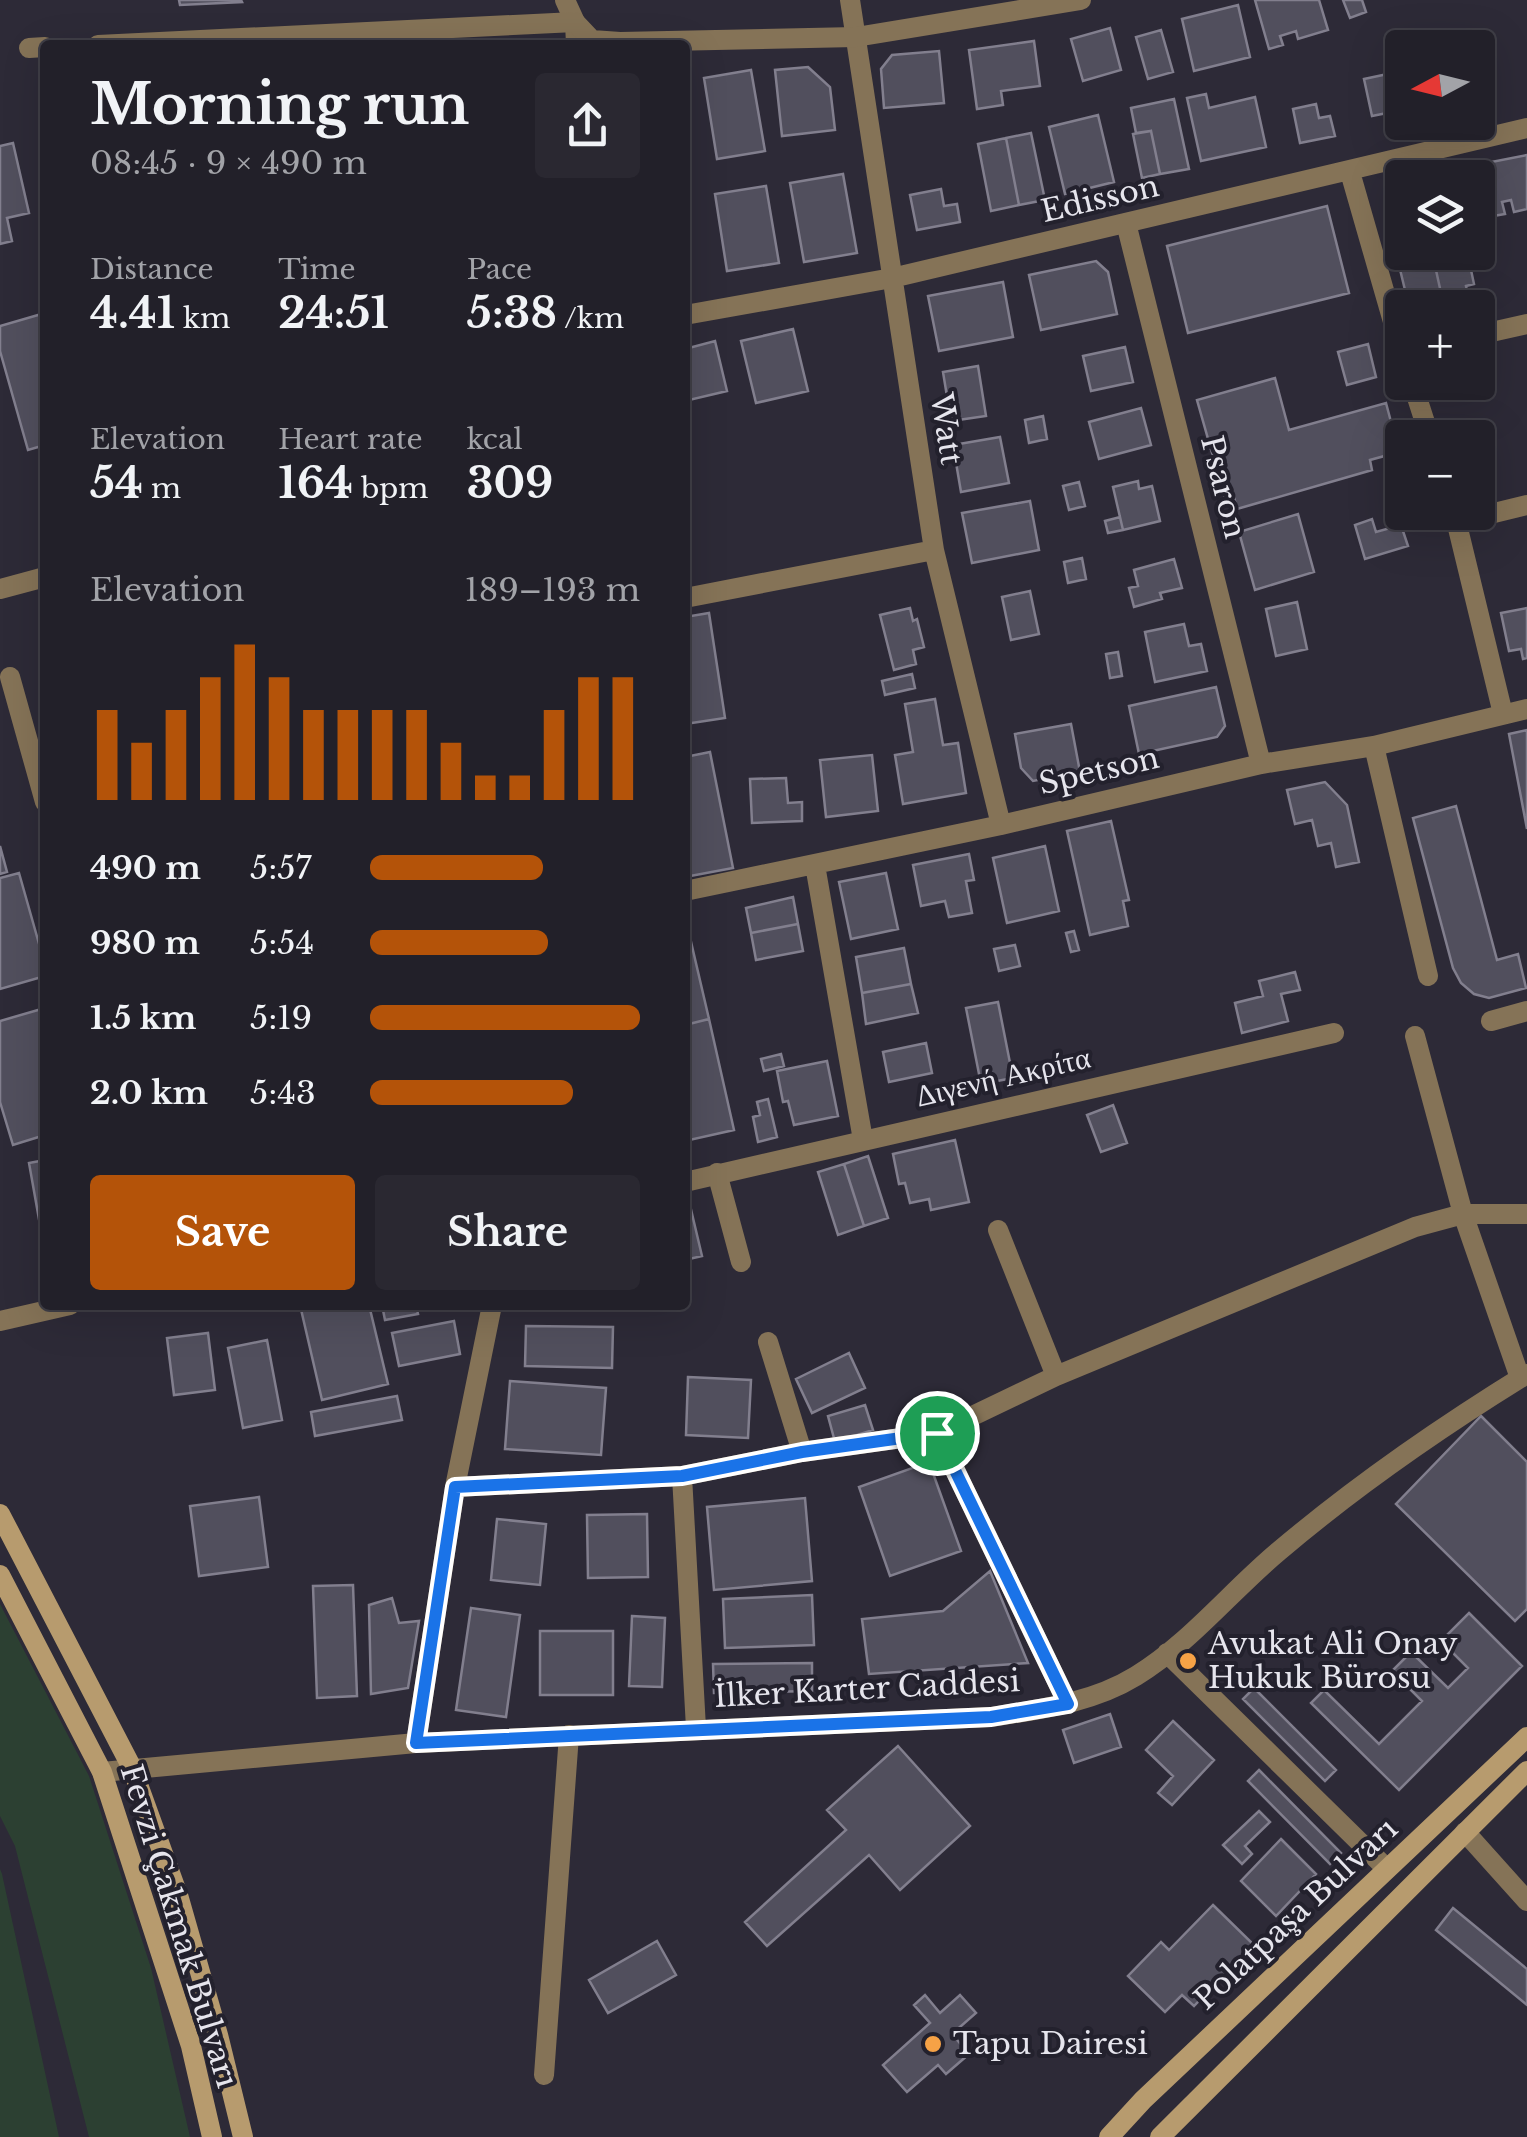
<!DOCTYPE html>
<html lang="en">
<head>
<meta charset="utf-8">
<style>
	:root { --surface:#222029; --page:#2a2831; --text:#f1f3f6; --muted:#a2a3a8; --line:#3f3e46; --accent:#b45309 }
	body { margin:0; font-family:"Libre Baskerville",serif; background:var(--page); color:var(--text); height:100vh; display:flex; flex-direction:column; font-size:38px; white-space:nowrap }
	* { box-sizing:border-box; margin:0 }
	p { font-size:32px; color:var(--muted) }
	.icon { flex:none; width:55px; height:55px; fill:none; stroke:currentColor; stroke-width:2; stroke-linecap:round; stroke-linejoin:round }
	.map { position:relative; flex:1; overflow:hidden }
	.panel { position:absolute; left:40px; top:40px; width:650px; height:1270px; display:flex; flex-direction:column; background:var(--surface); border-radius:10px; box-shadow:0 10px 40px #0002,0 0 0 2px var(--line) }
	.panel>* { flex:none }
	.needle { width:65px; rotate:263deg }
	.tools { position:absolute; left:1385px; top:30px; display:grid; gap:20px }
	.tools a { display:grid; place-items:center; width:110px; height:110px; border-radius:10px; background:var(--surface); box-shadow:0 10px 40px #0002,0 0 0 2px var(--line); font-size:50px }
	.pin { position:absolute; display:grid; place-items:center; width:85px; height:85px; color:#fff; margin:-42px; border:5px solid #fff; border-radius:50%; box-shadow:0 2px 10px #0007 }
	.round { display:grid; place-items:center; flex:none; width:105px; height:105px; border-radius:10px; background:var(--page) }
	.summary { display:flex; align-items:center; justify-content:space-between; height:170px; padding:0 50px }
	h1 { font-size:55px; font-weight:700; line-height:75px }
	.figures { display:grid; grid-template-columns:repeat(3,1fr); gap:15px; height:170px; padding:10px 50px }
	.figures div { display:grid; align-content:center }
	.figures b { font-size:42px; font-weight:700 }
	.figures small { font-size:28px; font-weight:400 }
	.figures p { font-size:28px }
	.chart { height:280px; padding:20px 50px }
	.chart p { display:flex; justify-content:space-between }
	.chart svg { width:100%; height:180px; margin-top:10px; stroke:var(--accent); stroke-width:6 }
	.action { display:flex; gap:20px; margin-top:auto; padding:20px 50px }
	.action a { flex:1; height:115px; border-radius:10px; background:var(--accent); color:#fff; font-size:40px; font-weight:700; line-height:115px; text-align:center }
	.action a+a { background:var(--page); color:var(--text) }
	ul { padding:0 50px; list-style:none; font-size:32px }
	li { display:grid; grid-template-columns:160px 120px 1fr; align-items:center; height:75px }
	li i { height:25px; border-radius:12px; background:var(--accent) }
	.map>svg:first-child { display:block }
</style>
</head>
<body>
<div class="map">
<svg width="1527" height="2137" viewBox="0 0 1527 2137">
	<rect width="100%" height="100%" fill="#2d2a37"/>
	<path fill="#2c4032" d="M0,1604L89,1776L151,1968L190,2137H89L15,1846L0,1816Z
		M0,1869L2,1874L59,2137H0Z"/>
	<path fill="#514f5d" stroke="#827f8e" stroke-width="2.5" d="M179,0H241L242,2L180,5Z
		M1255,0H1319L1328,30L1298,39L1296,31L1280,36L1283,45L1269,49Z
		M1343,0H1362L1366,12L1350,18Z
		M1238,5L1250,57L1194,71L1182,19Z
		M1110,28L1121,70L1083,81L1071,39Z
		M1161,30L1173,72L1148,79L1136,37Z
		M1034,41L1040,86L1001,91L1003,105L977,109L969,50Z
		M939,51L944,103L884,108L881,69L892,55Z
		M1402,63V116L1388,119L1387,113L1372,116L1364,79L1397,72L1395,64Z
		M808,67L830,87L835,130L782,136L775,70Z
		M751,70L765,151L717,159L704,78Z
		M1206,94L1209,108L1255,97L1266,147L1201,161L1187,98Z
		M1174,99L1189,169L1160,174L1151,131L1136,133L1131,108Z
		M1316,104L1319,118L1330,116L1335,136L1300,143L1293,109Z
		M1098,115L1114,182L1065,194L1049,127Z
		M1151,131L1160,174L1142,178L1133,134Z
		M1031,133L1045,200L1019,205L1006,138Z
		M1006,138L1019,205L991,211L978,144Z
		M13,143L29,213L7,218L12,241L0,244V146Z
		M1527,155V209L1514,212L1511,200L1502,202L1505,214L1482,218L1478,178H1474L1471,166Z
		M843,174L857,253L804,262L790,183Z
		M1402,184V237L1400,238L1393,200L1396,189Z
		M766,186L779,263L727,271L715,194Z
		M941,189L944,206L957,204L960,222L917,230L910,195Z
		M1327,206L1349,293L1188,333L1167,246Z
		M1418,252H1432L1443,302L1428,305L1411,298L1405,290L1397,257Z
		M1432,252H1460L1461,257L1468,256L1474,284L1466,286L1468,296L1443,302Z
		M1096,261L1108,272L1117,314L1041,330L1029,275Z
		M1003,282L1013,337L939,351L928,296Z
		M45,313V445L28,450L0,351V326Z
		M793,329L808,391L756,403L741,341Z
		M715,341L727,391L685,401V349Z
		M1368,344L1376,377L1347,385L1338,352Z
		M1125,347L1133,382L1091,391L1083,356Z
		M978,366L986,416L951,421L943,372Z
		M1275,378L1289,430L1386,403L1399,452L1370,460L1372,470L1237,509L1233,493L1224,495L1197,400Z
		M1141,408L1151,445L1099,459L1089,422Z
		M1043,416L1047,439L1029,443L1025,420Z
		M1000,437L1009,483L961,492L953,445Z
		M1138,481L1139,489L1152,486L1160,521L1123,530L1113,487Z
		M1079,482L1085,506L1069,510L1063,486Z
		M1030,501L1039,550L972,563L962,513Z
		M1298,514L1314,572L1255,590L1239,532Z
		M1120,517L1123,530L1108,533L1105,521Z
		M1372,519L1376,532L1401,525L1408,546L1365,559L1355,525Z
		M1082,558L1086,579L1068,583L1064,562Z
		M1174,559L1182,588L1160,593L1162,599L1134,607L1129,588L1138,586L1134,570Z
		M1030,591L1039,634L1011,640L1002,597Z
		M1297,602L1307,649L1276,656L1266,609Z
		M910,608L913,621L917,619L924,647L913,650L916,664L894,670L880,615Z
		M1527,608V658L1523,659L1521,649L1509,651L1501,613Z
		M709,613L725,718L685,724V617Z
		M1184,624L1189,646L1201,644L1207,671L1155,682L1145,632Z
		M1118,652L1122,676L1110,678L1106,654Z
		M912,674L915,688L885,695L882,681Z
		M1216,687L1225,726L1217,737L1139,754L1129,706Z
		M935,699L943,745L958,743L966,793L903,804L895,755L913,752L905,704Z
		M1071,724L1080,772L1033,781L1021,768L1015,734Z
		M1527,730V829L1509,734Z
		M710,752L733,868L685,877V757Z
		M872,755L878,811L826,817L820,760Z
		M786,778L788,803L802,802V821L752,823L750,779Z
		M1325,782L1347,805L1359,862L1336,867L1331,843L1318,846L1312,820L1295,824L1287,790Z
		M1456,806L1497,960L1518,954L1526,988L1489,998L1474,994L1461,983L1453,968L1413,818Z
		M1111,821L1129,900L1123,901L1128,926L1090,935L1067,831Z
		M0,846L7,872L0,874Z
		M1045,846L1059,911L1007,923L993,858Z
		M969,854L974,880L966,881L972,913L949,917L945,901L921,906L913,865Z
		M19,873L45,965V976L0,989V878Z
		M886,873L898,929L851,939L839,882Z
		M793,897L798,924L751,933L746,908Z
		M685,916L709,1019L685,1025Z
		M798,924L803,951L756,960L751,933Z
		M1074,931L1079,950L1071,952L1066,933Z
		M1015,945L1020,966L999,971L994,949Z
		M904,948L911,984L862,993L856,957Z
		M1295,972L1300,990L1281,994L1288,1021L1242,1033L1235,1003L1263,996L1259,981Z
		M911,984L918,1013L866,1024L862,993Z
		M998,1002L1013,1078L981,1084L966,1008Z
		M45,1008V1135L13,1145L0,1102V1021Z
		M709,1019L734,1130L685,1141V1025Z
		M926,1043L932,1073L889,1082L883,1052Z
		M781,1054L784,1066L764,1071L761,1059Z
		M827,1061L838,1116L794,1125L788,1101L783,1102L777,1071Z
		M768,1099L777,1137L758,1142L753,1117L760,1115L757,1102Z
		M1113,1105L1127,1143L1101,1152L1087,1115Z
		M955,1140L969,1202L931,1210L929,1199L910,1203L905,1183L899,1184L893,1154Z
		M868,1156L888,1218L864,1226L844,1164Z
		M45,1160V1253L29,1163Z
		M844,1164L864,1226L838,1235L818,1172Z
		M689,1201L702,1256L685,1260V1202Z
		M300,1305H369L388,1384L322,1400Z
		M382,1305H416L418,1314L385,1320Z
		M454,1321L460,1354L399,1366L392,1333Z
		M526,1326L613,1327L612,1368L525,1366Z
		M208,1333L215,1390L174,1395L167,1338Z
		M267,1340L282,1420L243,1428L228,1348Z
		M849,1353L865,1388L812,1413L796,1379Z
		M688,1377L751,1380L748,1438L686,1435Z
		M510,1381L606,1388L601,1455L505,1449Z
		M397,1396L402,1420L315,1436L311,1412Z
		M865,1405L873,1430L835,1442L828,1416Z
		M1481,1416L1527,1462V1609L1515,1621L1396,1504Z
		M929,1462L961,1551L890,1576L859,1487Z
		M259,1497L268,1567L199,1576L190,1506Z
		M805,1498L812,1581L714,1590L707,1507Z
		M647,1514L648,1577L588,1578L587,1515Z
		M497,1519L546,1524L540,1585L491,1580Z
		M990,1571L1028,1663L869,1674L862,1619L943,1611Z
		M353,1585L357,1696L317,1698L313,1586Z
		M812,1595L814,1645L725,1648L723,1599Z
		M392,1598L399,1623L419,1621L408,1688L371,1694L369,1605Z
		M471,1608L520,1615L506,1717L456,1710Z
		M1469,1613L1522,1666L1399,1790L1311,1703L1324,1690L1379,1744L1422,1701L1392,1671L1411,1652L1448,1688L1468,1668L1441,1641Z
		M632,1616L665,1618L662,1687L629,1686Z
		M540,1631H613V1695H540Z
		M812,1663V1691L714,1693L713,1664Z
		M1254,1688L1336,1770L1325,1781L1243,1699Z
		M1110,1714L1121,1747L1074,1763L1063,1730Z
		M1173,1721L1214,1760L1172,1805L1158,1793L1173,1776L1146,1750Z
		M898,1746L970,1826L900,1890L869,1855L767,1946L745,1922L846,1830L827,1810Z
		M1259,1770L1341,1853L1330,1864L1248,1781Z
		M1259,1811L1270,1822L1245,1846L1252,1854L1242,1864L1223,1845Z
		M1281,1839L1316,1874L1276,1916L1241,1881Z
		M1213,1905L1253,1944L1194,2006L1182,1995L1165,2012L1128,1976L1161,1942L1169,1950Z
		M1453,1908L1527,1969V2005L1436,1930Z
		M657,1941L676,1975L608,2013L589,1980Z
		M925,1995L940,2013L960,1995L976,2013L952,2034L969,2054L946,2074L938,2065L907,2092L883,2065L930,2023L914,2005Z"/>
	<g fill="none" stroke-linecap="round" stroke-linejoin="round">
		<path stroke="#857357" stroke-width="20" d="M565,0L575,22L576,45
			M850,0L934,550L1001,825
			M1350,172L1402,353
			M1126,223L1261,764
			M685,315L892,278L1527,128
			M1478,335L1527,324
			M1412,382L1430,438
			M1454,512L1503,714
			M1457,522L1527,505
			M0,589L45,577
			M685,598L934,550
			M10,677L45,802
			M1374,746L1428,976
			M815,865L863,1140
			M685,891L1001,825L1261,764L1374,746L1527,709
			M1491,1021L1527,1011
			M1415,1036L1463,1214L1520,1378
			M717,1173L741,1262
			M685,1182L1334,1033
			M998,1230L1056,1376
			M0,1321L70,1305
			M768,1342L802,1452
			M937,1433L1056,1376L1415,1227L1463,1214H1527
			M682,1476L696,1728
			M455,1487L682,1476L802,1452L937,1433L1068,1704
			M1167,1653L1386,1868
			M416,1743L455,1487L492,1305
			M102,1772L416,1743L991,1717C1041,1709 1092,1703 1136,1676C1190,1643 1231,1591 1279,1551C1357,1485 1441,1427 1527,1374
			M1465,1832L1527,1901
			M544,2075L569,1735"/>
		<path stroke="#857357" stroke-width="20" d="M98,45L575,22L592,40L620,42L856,37L1081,0
			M29,48L45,47"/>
		<path stroke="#b79b6e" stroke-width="20" d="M0,1514L132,1768L178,1895L218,2035L243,2137
			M0,1575L102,1772L191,2046L212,2137
			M1109,2137L1143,2100L1527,1737
			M1160,2137L1527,1771"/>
	</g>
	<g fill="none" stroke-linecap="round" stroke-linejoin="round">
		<g stroke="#fff" stroke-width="20">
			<path id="route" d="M937,1433L1068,1704L991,1717L416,1743L455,1487L682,1476L802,1452Z"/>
		</g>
		<use href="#route" stroke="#1a73e8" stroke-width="12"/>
	</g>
	<g fill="#f6a246" stroke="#23212d" stroke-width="4">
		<circle cx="1188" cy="1661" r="10"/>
		<circle cx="933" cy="2044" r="10"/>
	</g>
	<g text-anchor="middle" stroke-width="8" stroke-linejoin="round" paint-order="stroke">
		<g font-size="30" fill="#e6e5ed" stroke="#23212d">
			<text transform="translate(1100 199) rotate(-13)" y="10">Edisson</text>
			<text transform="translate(946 429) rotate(81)" y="10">Watt</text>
			<text transform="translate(1223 487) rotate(76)" y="10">Psaron</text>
			<text transform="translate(1099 771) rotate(-13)" y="10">Spetson</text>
			<text transform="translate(1003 1077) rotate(-13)" y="10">Διγενή Ακρίτα</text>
			<text transform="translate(867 1689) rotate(-3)" y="10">İlker Karter Caddesi</text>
			<text transform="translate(1296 1914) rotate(-43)" y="10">Polatpaşa Bulvarı</text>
			<text transform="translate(179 1926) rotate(73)" y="10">Fevzi Çakmak Bulvarı</text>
		</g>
		<g font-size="30" fill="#e6e5ed" stroke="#23212d" text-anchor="start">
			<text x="1208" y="1654">Avukat Ali Onay<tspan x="1208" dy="34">Hukuk Bürosu</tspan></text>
			<text x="953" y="2054">Tapu Dairesi</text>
		</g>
	</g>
</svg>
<div class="tools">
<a><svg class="needle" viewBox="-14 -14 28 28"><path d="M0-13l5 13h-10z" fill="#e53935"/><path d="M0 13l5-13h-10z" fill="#a2a3a8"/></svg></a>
<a><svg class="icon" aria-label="layers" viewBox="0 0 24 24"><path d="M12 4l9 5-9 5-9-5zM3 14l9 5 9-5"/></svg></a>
<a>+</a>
<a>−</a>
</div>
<div class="pin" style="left:937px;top:1433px;background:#1e9e55"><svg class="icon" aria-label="arrive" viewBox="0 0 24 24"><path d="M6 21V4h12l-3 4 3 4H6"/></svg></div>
<section class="panel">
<div class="summary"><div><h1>Morning run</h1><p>08:45 · 9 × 490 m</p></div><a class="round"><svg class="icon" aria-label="share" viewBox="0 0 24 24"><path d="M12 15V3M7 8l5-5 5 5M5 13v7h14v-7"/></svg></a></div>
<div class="figures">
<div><p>Distance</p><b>4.41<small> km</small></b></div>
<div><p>Time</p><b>24:51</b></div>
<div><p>Pace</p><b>5:38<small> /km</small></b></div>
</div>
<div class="figures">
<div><p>Elevation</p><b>54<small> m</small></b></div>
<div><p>Heart rate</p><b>164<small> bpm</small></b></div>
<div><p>kcal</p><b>309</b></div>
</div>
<div class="chart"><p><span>Elevation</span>189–193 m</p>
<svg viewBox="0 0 160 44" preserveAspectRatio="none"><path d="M5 44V22M15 44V30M25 44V22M35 44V14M45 44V6M55 44V14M65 44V22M75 44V22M85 44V22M95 44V22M105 44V30M115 44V38M125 44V38M135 44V22M145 44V14M155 44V14"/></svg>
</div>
<ul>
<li><b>490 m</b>5:57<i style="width:64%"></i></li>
<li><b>980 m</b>5:54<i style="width:66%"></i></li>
<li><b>1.5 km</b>5:19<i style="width:100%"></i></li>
<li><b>2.0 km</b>5:43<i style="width:75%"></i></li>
</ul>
<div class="action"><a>Save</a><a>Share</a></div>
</section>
</div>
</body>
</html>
